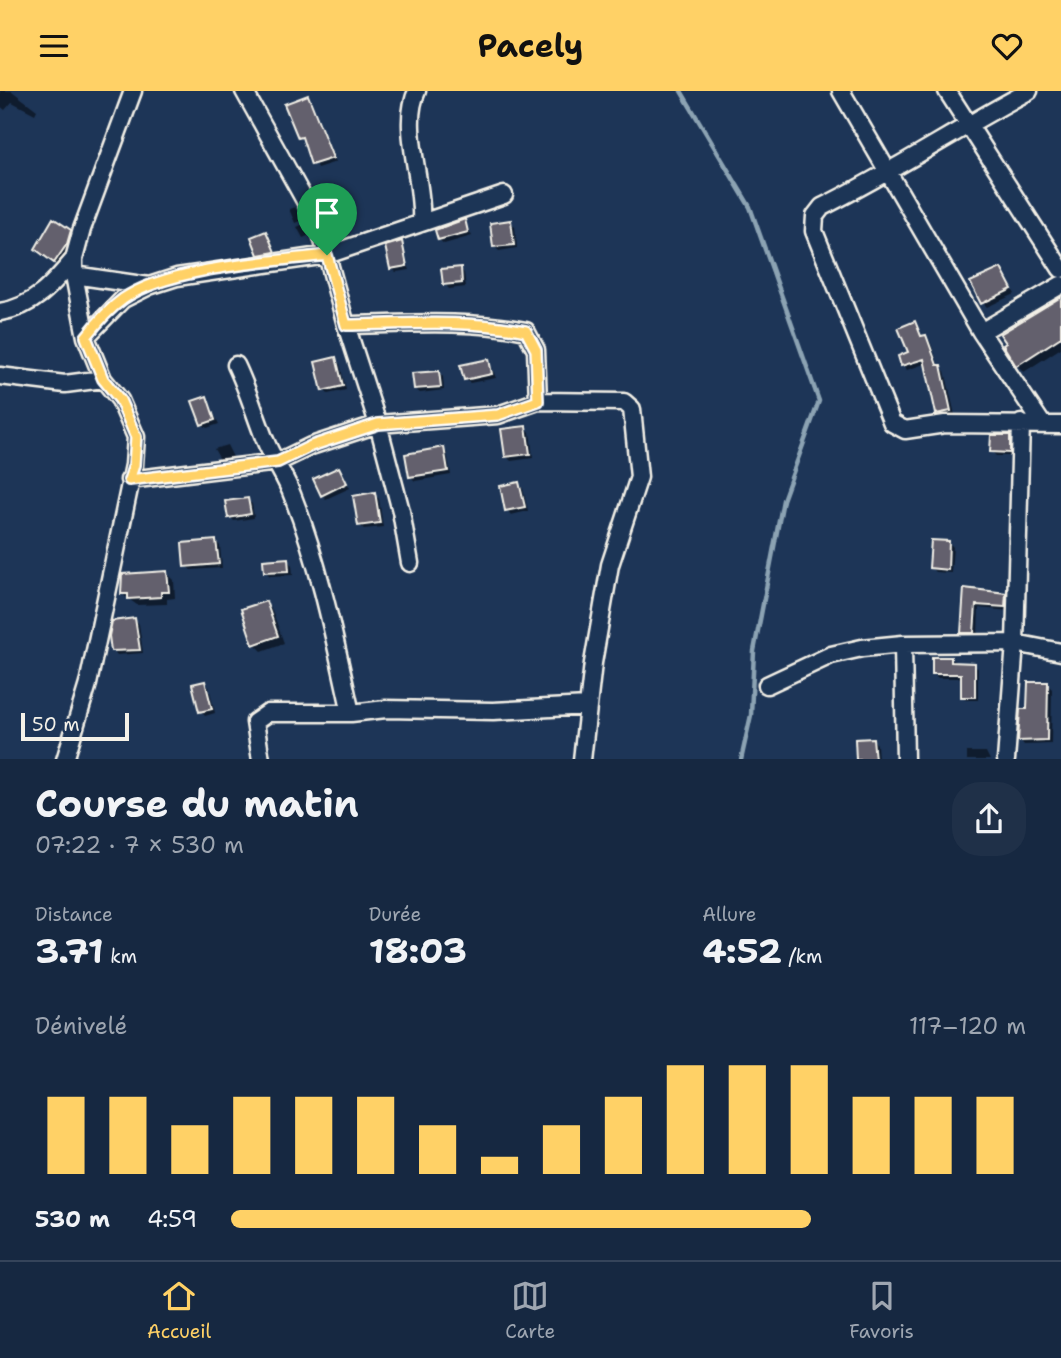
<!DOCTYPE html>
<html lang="fr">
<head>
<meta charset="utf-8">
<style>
	:root { --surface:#162841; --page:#1f3048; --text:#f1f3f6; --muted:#9ea6b1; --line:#35445a; --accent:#ffd166 }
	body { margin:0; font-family:"Shantell Sans",sans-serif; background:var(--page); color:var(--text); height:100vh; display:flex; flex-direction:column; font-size:26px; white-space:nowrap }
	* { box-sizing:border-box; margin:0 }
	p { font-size:23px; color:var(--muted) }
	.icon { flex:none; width:38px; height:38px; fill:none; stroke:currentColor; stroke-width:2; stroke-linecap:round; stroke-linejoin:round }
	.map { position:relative; height:668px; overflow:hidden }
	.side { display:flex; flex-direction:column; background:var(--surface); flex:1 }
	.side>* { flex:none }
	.scale { position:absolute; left:21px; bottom:18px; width:108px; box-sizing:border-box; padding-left:7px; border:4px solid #f4f1e8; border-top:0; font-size:19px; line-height:24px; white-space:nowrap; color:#f4f1e8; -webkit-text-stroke:5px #1d3557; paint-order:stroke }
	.pin { position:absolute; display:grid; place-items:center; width:60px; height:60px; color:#fff; margin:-72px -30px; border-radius:50% 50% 50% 0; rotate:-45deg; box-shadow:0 0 7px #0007 }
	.pin .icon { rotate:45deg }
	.round { display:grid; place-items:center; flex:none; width:74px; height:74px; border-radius:28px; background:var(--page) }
	.summary { display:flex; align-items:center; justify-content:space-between; height:119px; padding:0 35px }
	h1 { font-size:38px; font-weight:700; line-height:52px }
	.figures { display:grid; grid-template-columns:repeat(3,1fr); gap:10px; height:119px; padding:7px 35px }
	.figures div { display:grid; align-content:center }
	.figures b { font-size:35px; font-weight:700 }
	.figures small { font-size:19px; font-weight:400 }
	.figures p { font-size:19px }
	.chart { height:196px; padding:14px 35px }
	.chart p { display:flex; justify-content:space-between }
	.chart svg { width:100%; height:126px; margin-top:7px; stroke:var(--accent); stroke-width:6 }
	ul { padding:0 35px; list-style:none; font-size:23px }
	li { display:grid; grid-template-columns:112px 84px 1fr; align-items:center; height:52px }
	li i { height:18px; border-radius:9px; background:var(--accent) }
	header { display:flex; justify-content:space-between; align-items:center; height:91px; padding:0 35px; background:var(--accent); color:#111; font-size:32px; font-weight:700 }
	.tab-bar { display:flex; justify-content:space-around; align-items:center; height:98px; border-top:2px solid var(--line); background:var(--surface); font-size:19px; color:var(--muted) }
	.tab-bar a { display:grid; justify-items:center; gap:4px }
	.tab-bar .current { color:var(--accent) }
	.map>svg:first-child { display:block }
</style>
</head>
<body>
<header><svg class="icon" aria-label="menu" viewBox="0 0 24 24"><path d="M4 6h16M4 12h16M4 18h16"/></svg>Pacely<svg class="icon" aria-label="heart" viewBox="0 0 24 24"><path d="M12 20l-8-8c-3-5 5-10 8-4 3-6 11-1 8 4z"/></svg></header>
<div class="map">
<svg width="1061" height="669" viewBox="0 0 1061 669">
	<rect width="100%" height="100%" fill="#1d3557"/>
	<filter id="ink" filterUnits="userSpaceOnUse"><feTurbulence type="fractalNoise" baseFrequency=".0143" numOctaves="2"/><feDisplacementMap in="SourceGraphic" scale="14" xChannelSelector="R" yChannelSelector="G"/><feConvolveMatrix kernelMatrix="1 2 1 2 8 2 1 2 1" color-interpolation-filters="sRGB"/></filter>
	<g filter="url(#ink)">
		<path fill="#0007" d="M0,0H12L37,19L35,23L12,11L5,19L0,15Z
			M308,6L336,71L317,77L305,50L299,46Z
			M295,116L302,129L295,132L289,118Z
			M464,130L472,145L444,153L439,149Z
			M510,131L515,135L517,157L499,160L494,155Z
			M304,133L310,144L303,147L297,136Z
			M70,140L74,145L71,158L59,175L41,162Z
			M265,142L270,146L277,165L264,167L259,163Z
			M399,152L410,179L396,181L391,177Z
			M460,177L464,182L466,196L449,198L445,193Z
			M1000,179L1015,203L987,216L983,212Z
			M1061,208V257L1024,281L1017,274Z
			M915,232L923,247L930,250L939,276L945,280L955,324L942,327L938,322L927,272L907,279L903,274L900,266L910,262Z
			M336,268L340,273L346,299L328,303L324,299Z
			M489,270L496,287L470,292L465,288Z
			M439,281L443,286L444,299L420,302L415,298Z
			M206,307L219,333L207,337L202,333Z
			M526,337L530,341L533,367L511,370L507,366Z
			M1009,346L1014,350L1013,365H996L992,361Z
			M227,354L235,370L222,372L214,358Z
			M443,358L447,362L451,384L415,390L411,386Z
			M339,378L350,397L326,408L322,404Z
			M519,393L523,398L528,420L511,424L507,419Z
			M374,403L379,408L383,436L364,438L359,434Z
			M247,409L252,413L254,427L234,430L230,426Z
			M216,450L220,455L222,477L191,479L186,475Z
			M949,452L953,456L951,482L935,481L931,477Z
			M287,469L292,474L293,484L270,485L266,481Z
			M167,482L174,489L175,507L167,508V513L137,514L122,503Z
			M966,499L1005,504L1009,508V520L979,517L978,546H968L963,541Z
			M266,512L272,519L284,552L262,560L255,553Z
			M134,529L139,533L143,562L117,564L113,559Z
			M950,568L978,577V609H966L962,605V587H938L934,583Z
			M204,592L209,596L215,622L205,625L201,620Z
			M1047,593L1052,598L1051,653L1024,654L1020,649Z
			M873,649L877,653L878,669H858Z
			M967,661H986L990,669H967Z"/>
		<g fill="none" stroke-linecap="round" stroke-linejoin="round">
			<path stroke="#8ca3b3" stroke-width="4.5" d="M681,0L750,116L819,310L783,409L754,560L751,624L741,669"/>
		</g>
		<path fill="#63606d" stroke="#f4f1e8" stroke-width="2" d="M308,4L333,67L311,74L302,46L298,47L284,13Z
			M53,127L71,139L67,153L54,172L35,158Z
			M465,128L468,141L438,149L435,139Z
			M511,129L514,154L493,156L490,132Z
			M266,140L275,161L258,164L251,146Z
			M402,150L407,175L390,178L385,155Z
			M461,176L462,192L443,194L441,178Z
			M1001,177L1012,198L981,213L970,191Z
			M1061,206V246L1016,275L1003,254L1006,252L1000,243Z
			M915,230L921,245L926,244L937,274H941L951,320L936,323L924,268L901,275L898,265L908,261L898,237Z
			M336,266L343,295L322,300L315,271Z
			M489,268L492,283L464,289L460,274Z
			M439,280L441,296L414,298L412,282Z
			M207,305L215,329L201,334L192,310Z
			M526,335L530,363L505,366L501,338Z
			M991,344H1010V362L990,361Z
			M444,356L448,380L409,386L405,363Z
			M339,376L347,392L321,405L313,388Z
			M519,391L525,416L505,420L500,395Z
			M375,401L380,432L358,435L353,405Z
			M248,407L251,423L228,427L225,410Z
			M216,449L219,473L184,476L182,452Z
			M931,449L949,450L948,479L929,477Z
			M288,467L289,480L264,481L263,469Z
			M167,480L169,501H161V506L128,508V503H121L122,483Z
			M964,497L1006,502L1005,516L976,514L974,542H961Z
			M266,510L278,545L253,554L241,518Z
			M135,527L140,559L111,560L109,545L112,530Z
			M932,566H951V571L975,572V606H961V583H932Z
			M205,590L212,618L199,621L192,593Z
			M1028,591H1048L1047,649L1018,650L1020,618H1027Z
			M873,647L875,669H856L855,648Z"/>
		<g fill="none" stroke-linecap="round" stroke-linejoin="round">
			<g stroke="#f4f1e8" stroke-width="21">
				<path id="minor" d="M244,0L319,135L346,234L378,333L401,420L410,472
					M417,0C400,35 424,89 421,132
					M841,0L981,241L1043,334
					M947,0L1061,178
					M1029,0C959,37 893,81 822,116L815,125L814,140L892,332L905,339L945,333L1061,334
					M74,184L149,195
					M0,221C34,216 53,193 74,168
					M346,234C405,233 467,228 526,240L536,259L538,310
					M981,241L1061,194
					M86,246L123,208L149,195L177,186L327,164L504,104
					M236,274C248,299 255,324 265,349C273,369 286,386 293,406C320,475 335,550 351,622
					M0,285L65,293L103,288
					M129,389L278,371L311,355L378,333L498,324L538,310L624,311L632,318L639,386L610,474L593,572L582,669
					M903,553L905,669
					M767,594L831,564L862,557L903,553L1015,552L1061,561
					M65,669L88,593L134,374L136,346L120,309L103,288L86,246L74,184V168L82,138L133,0
					M261,669L255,631L268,622H351L386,618L493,620L588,615
					M1006,669L1015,552L1021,332"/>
			</g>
			<use href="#minor" stroke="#1d3557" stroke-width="16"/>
		</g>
	</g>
	<g fill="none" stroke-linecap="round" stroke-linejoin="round" filter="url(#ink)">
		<g stroke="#fff" stroke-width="14">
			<path id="route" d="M327,164L346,234C406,233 467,228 526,240L536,259L538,310L498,324L378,333L311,355L278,371L129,389L134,374L136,346L120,309L103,288L86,246C96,233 109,218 123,208C169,176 271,171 327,164Z"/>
		</g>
		<use href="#route" stroke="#ffd166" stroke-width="9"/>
	</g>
</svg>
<div class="scale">50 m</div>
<div class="pin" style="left:327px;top:164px;background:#1e9e55"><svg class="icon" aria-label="arrive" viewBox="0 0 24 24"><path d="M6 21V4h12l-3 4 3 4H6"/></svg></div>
</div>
<section class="side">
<div class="summary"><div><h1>Course du matin</h1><p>07:22 · 7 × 530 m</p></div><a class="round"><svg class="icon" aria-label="share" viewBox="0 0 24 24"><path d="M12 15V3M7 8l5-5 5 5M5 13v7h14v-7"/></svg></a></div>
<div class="figures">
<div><p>Distance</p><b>3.71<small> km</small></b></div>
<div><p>Durée</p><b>18:03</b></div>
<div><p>Allure</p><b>4:52<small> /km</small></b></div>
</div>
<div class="chart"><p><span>Dénivelé</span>117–120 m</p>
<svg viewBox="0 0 160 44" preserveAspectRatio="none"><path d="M5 44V17M15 44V17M25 44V27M35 44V17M45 44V17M55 44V17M65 44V27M75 44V38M85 44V27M95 44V17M105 44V6M115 44V6M125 44V6M135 44V17M145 44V17M155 44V17"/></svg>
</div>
<ul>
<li><b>530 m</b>4:59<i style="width:73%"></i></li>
</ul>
</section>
<nav class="tab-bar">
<a class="current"><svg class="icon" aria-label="home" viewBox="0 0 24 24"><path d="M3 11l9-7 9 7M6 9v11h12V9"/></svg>Accueil</a>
<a><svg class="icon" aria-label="map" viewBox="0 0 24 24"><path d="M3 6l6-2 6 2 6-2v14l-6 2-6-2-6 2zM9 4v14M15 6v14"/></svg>Carte</a>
<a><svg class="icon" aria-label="saved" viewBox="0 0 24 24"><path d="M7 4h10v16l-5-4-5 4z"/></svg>Favoris</a>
</nav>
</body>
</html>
